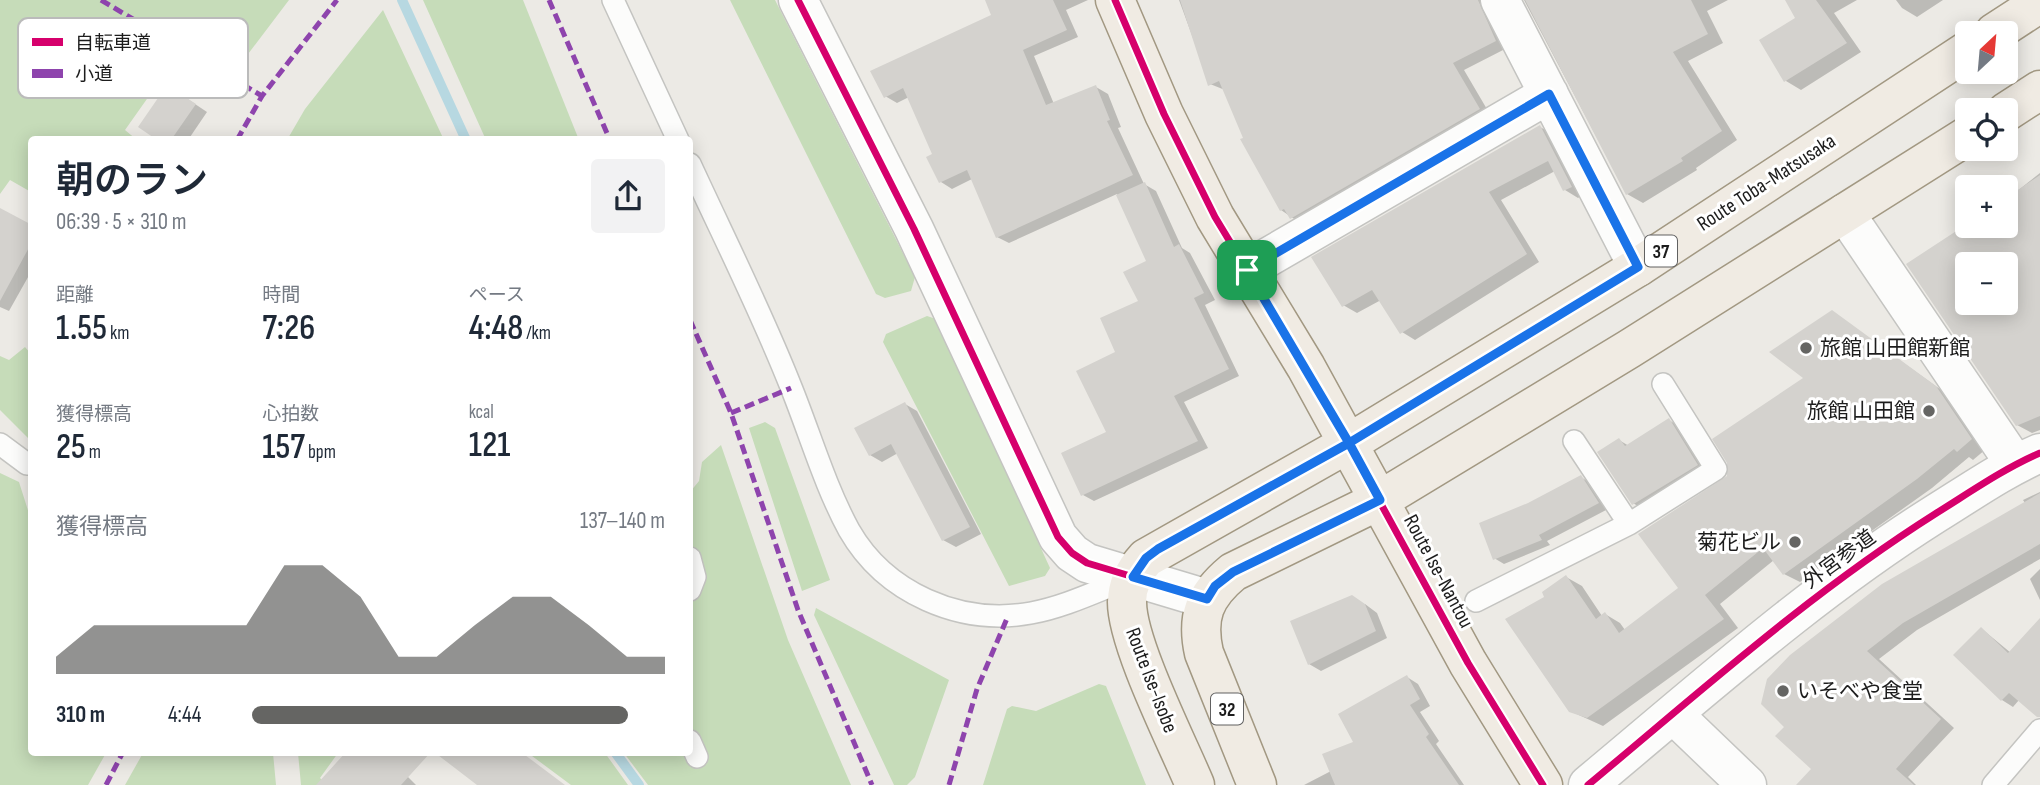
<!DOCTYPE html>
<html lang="ja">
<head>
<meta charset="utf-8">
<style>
	:root { --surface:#fff; --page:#f2f2f3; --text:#1f2937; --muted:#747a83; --accent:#656563 }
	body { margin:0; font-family:"Sofia Sans Condensed","Noto Sans JP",sans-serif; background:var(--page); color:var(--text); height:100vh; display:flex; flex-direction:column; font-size:26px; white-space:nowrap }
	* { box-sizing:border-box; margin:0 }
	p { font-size:23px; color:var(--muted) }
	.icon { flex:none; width:38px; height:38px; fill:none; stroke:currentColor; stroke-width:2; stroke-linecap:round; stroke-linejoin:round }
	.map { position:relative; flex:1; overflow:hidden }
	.details { position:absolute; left:28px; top:136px; width:665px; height:620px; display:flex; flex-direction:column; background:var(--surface); border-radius:7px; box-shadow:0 4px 18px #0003 }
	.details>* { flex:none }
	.needle { width:46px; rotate:26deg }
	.controls { position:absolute; left:1955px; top:21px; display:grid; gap:14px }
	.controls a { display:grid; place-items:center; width:63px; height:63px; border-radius:7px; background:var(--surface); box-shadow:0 4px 18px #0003; font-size:35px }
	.pin { position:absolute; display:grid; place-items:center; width:60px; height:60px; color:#fff; margin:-30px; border-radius:14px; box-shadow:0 4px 10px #0006 }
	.round { display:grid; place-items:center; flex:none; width:74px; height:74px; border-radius:7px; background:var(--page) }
	.headline { display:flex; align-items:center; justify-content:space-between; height:119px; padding:0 28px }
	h1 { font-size:38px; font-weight:600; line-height:52px }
	.metrics { display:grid; grid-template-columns:repeat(3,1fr); gap:10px; height:119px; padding:7px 28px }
	.metrics div { display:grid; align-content:center }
	.metrics b { font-size:35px; font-weight:600 }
	.metrics small { font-size:19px; font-weight:400 }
	.metrics p { font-size:19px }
	.chart { height:196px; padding:14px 28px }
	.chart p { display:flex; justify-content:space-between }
	.chart svg { width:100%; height:126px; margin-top:7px; fill:var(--accent); opacity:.7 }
	ul { padding:0 28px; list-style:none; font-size:23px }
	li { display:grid; grid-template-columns:112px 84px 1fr; align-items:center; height:52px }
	li i { height:18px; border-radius:9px; background:var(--accent) }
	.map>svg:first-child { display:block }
</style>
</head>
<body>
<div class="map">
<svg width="2040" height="785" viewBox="0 0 2040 785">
	<rect width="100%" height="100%" fill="#eceae5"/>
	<path fill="#c6dcb9" d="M0,0H289L214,99L166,72L125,130L137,140H32L31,192L10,180L0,194Z
		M423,0H523L579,140H486Z
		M730,0H775L915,277L911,291L885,298L876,294Z
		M383,10L444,140H287L305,109Z
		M927,316L936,319L1050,568L1045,576L1009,586L883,342L886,334Z
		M25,347L31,354L30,440L0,410V356L9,360Z
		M765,422L775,428L830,580L802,591L749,428Z
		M721,445L788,640L851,785H648L624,753L690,752V492L699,481L702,462Z
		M0,473L19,482L32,523V752L106,753L88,785H0Z
		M816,608L949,680L915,777L907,785H894L814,615Z
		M1099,684L1106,686L1146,785H983L1007,709L1012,706L1036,711Z
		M143,753H273L276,785H125Z
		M298,753H338L320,778L327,785H301Z
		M528,753H605L628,785H571Z"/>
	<path fill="#0003" fill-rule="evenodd" d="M987,0H1088L1066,10L1078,37L1034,56L1054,104L1096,87L1108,94L1121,127L1118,128L1144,184L1156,191L1182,248L1190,253L1215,300L1205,305L1239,376L1184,402L1208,448L1094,501L1083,495L1108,433L1117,353L1140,302L1148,261L1117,194L1009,243L997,237L972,179L952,189L941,182L934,155L909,97L897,103L885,96L993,16Z
		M1179,0H1489L1507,48L1464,70L1491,116L1303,225L1281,210L1225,90L1210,84Z
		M1524,0H1728L1707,11L1723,43L1688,61L1737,140L1696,168L1697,170L1643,203L1627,194Z
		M1787,0H1857L1834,13L1861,52L1801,90L1786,81L1797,19Z
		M1896,0H1943L1917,17L1902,8Z
		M180,94L207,112L188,140H160Z
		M1540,127L1553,134L1584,194L1578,198L1565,190L1555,171L1501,200L1539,262L1415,340L1402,332L1381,300L1357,313L1343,305Z
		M2040,173V430L2032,433L2017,425L1908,265L1967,226H2006V200ZM1967,264H2006V303H1967Z
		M0,220L32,227V270L9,311L0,307Z
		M1832,312L1951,397L1986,449L1973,460L1969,457L1932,488L1800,582L1784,574L1774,560L1720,604L1738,628L1603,726L1570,711L1547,597L1566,577L1582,586L1602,616L1605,614L1620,623L1625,630L1680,588L1729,477L1806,378Z
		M905,404L917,411L981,534L956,547L943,540L898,453L882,462L870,455Z
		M1669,420L1680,427L1708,472L1644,510L1633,503L1619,440L1629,446Z
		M1581,477L1590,483L1608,509L1547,541L1550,545L1504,564L1494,558L1529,504Z
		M2040,492V559L1917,630L1879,659L1954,728L1908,777L1916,785H1812L1813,769L1786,727L1763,703L2025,503L2023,500Z
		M2040,569V600L2030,579Z
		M1365,604L1377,613L1387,638L1321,671L1309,664Z
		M2040,621V716L2019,700L2013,707L2002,700L1982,629L2011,653Z
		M1407,677L1418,684L1430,706L1420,712L1439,741L1436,744L1464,785H1304L1331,771Z
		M383,752L416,785H335Z"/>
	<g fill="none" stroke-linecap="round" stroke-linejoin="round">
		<path stroke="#b7d8e1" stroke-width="10" d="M402,0L466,140
			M615,752L639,785"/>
	</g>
	<path fill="#d4d2ce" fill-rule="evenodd" d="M985,0H1053L1067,30L1023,50L1046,105L1096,85L1110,120L1107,121L1133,175L996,238L967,170L939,183L926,157L932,154L903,88L884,98L870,71L991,15Z
		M1180,0H1478L1496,41L1453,63L1480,109L1290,219L1284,209L1280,211L1240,139L1243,138L1219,81L1208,86Z
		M1525,0H1691L1708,34L1673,52L1722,131L1681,158L1683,161L1626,195Z
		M1785,0H1816L1847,43L1784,82L1759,40L1795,18Z
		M167,85L196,104L171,140H157L138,127Z
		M1540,125L1572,187L1563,191L1548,161L1489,192L1527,254L1400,334L1372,290L1342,307L1311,257Z
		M2040,175V416L2016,426L1906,264L1967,224L2006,226V198ZM1967,264H2006V303H1967Z
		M1145,182L1174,247L1179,244L1204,293L1194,298L1229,369L1174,396L1198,441L1081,496L1061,453L1106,432L1076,371L1115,352L1100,318L1138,301L1123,272L1146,261L1116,195Z
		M0,208L32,225V242L0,301Z
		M1832,310L1936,386L1972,439L1957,452L1954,449L1917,479L1783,575L1763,548L1705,595L1724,619L1587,718L1569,712L1505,619L1544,597L1542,592L1566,575L1596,619L1605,612L1619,633L1678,588L1638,534L1727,476V463L1712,439L1803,378L1769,352Z
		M905,402L970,527L942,541L891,444L869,456L854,428Z
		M1669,418L1698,465L1632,505L1597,452L1619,438L1625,446Z
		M1581,475L1599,503L1539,535L1542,540L1493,560L1479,523L1528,503Z
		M2040,493V544L1903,623L1867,651L1941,719L1896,769L1914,785H1796L1811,769L1775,736L1784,727L1761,704L1767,679L1790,655L1882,584Z
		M1352,595L1365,604L1376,631L1308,665L1290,621Z
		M2040,618V717H2037L2009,693L2001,701L1953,655L1981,627L2008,653Z
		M1407,675L1420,699L1410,705L1429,734L1426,737L1459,785H1335L1322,754L1353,742L1338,714Z
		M346,752H431L401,785H316Z
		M434,752H521L565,785H477Z"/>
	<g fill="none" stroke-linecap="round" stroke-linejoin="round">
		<g stroke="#c4c4c1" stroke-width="24">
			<path id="service" d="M613,0L678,140
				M690,164C724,238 761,311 791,387C810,434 825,486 849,530C885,593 960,626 1031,613C1065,607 1099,590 1131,578
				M1574,441L1629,524
				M0,444L27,464L32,463
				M690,558L695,577L690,590
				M1476,601L1629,524L1716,469L1663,384
				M690,741L697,757
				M1993,785L2040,730"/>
		</g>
		<g stroke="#c4c4c1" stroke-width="41">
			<path id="minor" d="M798,0L914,229L1058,537L1072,553L1087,563L1207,599
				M1500,0L1638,267
				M1845,213L2015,464
				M1246,270L1549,94
				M1673,714L1747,785
				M1588,785C1701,691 1810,593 1935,514C1969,493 2003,469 2040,453"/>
		</g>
		<g stroke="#a29882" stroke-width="41">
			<path id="primary" d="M1115,0L1164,114L1215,217L1306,367L1468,663L1543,785
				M1994,33L2040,3
				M2006,112L2040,90
				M1195,785C1177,742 1127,644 1127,602C1127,585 1135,570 1146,558L1349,443L1638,267L1967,51
				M1257,785L1204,653C1196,617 1204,596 1233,572L1380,500L1629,349L1967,136"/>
		</g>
		<use href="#service" stroke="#fcfcfb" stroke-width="21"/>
		<use href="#minor" stroke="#fcfcfb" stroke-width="38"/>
		<use href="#primary" stroke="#f0ebe3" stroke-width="38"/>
		<path stroke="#8e44ad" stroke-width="5" stroke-dasharray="10 5" stroke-linecap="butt" d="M101,0L262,96
			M549,0L610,140
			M237,140L262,96L337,0
			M690,320L731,413L798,610L872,785
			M731,413L791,388
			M106,785L123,752
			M949,785L977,689L1008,616"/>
		<g stroke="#fff" stroke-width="11">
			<path id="cycleway" d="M798,0L914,229L1058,537L1072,553L1087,563L1207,599
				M1115,0L1164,114L1215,217L1306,367L1468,663L1543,785
				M1588,785C1701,691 1810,593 1935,514C1969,493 2003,469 2040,453"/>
		</g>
		<use href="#cycleway" stroke="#d6006c" stroke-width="7"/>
	</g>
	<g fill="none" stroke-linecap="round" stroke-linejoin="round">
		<g stroke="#fff" stroke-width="14">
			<path id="route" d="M1247,270L1349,443L1158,549L1146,558L1133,577L1207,599L1215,586L1233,572L1380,500L1349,443L1638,267L1549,94L1247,270"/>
		</g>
		<use href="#route" stroke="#1a73e8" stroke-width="9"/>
	</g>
	<g fill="#656563" stroke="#fff" stroke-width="2.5">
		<circle cx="1806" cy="348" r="7"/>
		<circle cx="1929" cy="411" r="7"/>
		<circle cx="1795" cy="542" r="7"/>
		<circle cx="1783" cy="691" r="7"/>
	</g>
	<g text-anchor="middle" stroke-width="6" stroke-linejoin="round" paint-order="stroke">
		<g fill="#fff" stroke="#616161" stroke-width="2">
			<rect x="1645" y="235.5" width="32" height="31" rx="5"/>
			<rect x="1211" y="693.5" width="32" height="31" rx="5"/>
		</g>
		<g font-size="19" font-weight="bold" fill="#1d1d1d">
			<text x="1661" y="258">37</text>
			<text x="1227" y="716">32</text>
		</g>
		<g font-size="21" fill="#1d1d1d" stroke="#fff">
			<text transform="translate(1766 182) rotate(-33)" y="7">Route Toba-Matsusaka</text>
			<text transform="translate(1839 559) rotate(-36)" y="7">外宮参道</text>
			<text transform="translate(1439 571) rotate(62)" y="7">Route Ise-Nantou</text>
			<text transform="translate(1152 680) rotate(69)" y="7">Route Ise-Isobe</text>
		</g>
		<g font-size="21" fill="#1d1d1d" stroke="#fff" text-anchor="start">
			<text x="1820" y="355">旅館 山田館新館</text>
			<text x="1915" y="418" text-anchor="end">旅館 山田館</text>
			<text x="1781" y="549" text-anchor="end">菊花ビル</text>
			<text x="1797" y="698">いそべや食堂</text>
		</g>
	</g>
	<rect x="18" y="18" width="230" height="80" rx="10" fill="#fff" stroke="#bbb" stroke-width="2"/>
	<rect x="32" y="38" width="31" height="8" fill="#d6006c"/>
	<rect x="32" y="69" width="31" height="9" fill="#8e44ad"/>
	<g font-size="19" fill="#1d1d1d">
		<text x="75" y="49">自転車道</text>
		<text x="75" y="80">小道</text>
	</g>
</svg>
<div class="controls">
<a><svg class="needle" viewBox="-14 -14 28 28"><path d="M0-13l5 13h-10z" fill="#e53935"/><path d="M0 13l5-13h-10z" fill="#747a83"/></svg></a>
<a><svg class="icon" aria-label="locate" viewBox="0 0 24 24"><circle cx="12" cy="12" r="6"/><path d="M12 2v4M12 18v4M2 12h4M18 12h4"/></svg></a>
<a>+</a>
<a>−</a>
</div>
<div class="pin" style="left:1247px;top:270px;background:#1e9e55"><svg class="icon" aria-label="arrive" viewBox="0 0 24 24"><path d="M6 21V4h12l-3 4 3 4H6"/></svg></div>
<section class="details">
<div class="headline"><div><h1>朝のラン</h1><p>06:39 · 5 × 310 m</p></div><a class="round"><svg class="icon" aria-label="share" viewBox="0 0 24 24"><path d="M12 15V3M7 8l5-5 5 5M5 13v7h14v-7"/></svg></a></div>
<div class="metrics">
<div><p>距離</p><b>1.55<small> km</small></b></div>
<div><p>時間</p><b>7:26</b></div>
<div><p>ペース</p><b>4:48<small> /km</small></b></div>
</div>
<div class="metrics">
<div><p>獲得標高</p><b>25<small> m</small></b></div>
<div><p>心拍数</p><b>157<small> bpm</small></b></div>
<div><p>kcal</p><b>121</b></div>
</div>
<div class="chart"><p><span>獲得標高</span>137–140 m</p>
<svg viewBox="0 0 160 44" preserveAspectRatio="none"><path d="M0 44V38L10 27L20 27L30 27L40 27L50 27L60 6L70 6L80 17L90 38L100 38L110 27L120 17L130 17L140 27L150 38L160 38V44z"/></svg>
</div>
<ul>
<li><b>310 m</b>4:44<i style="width:91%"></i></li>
</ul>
</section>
</div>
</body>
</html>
